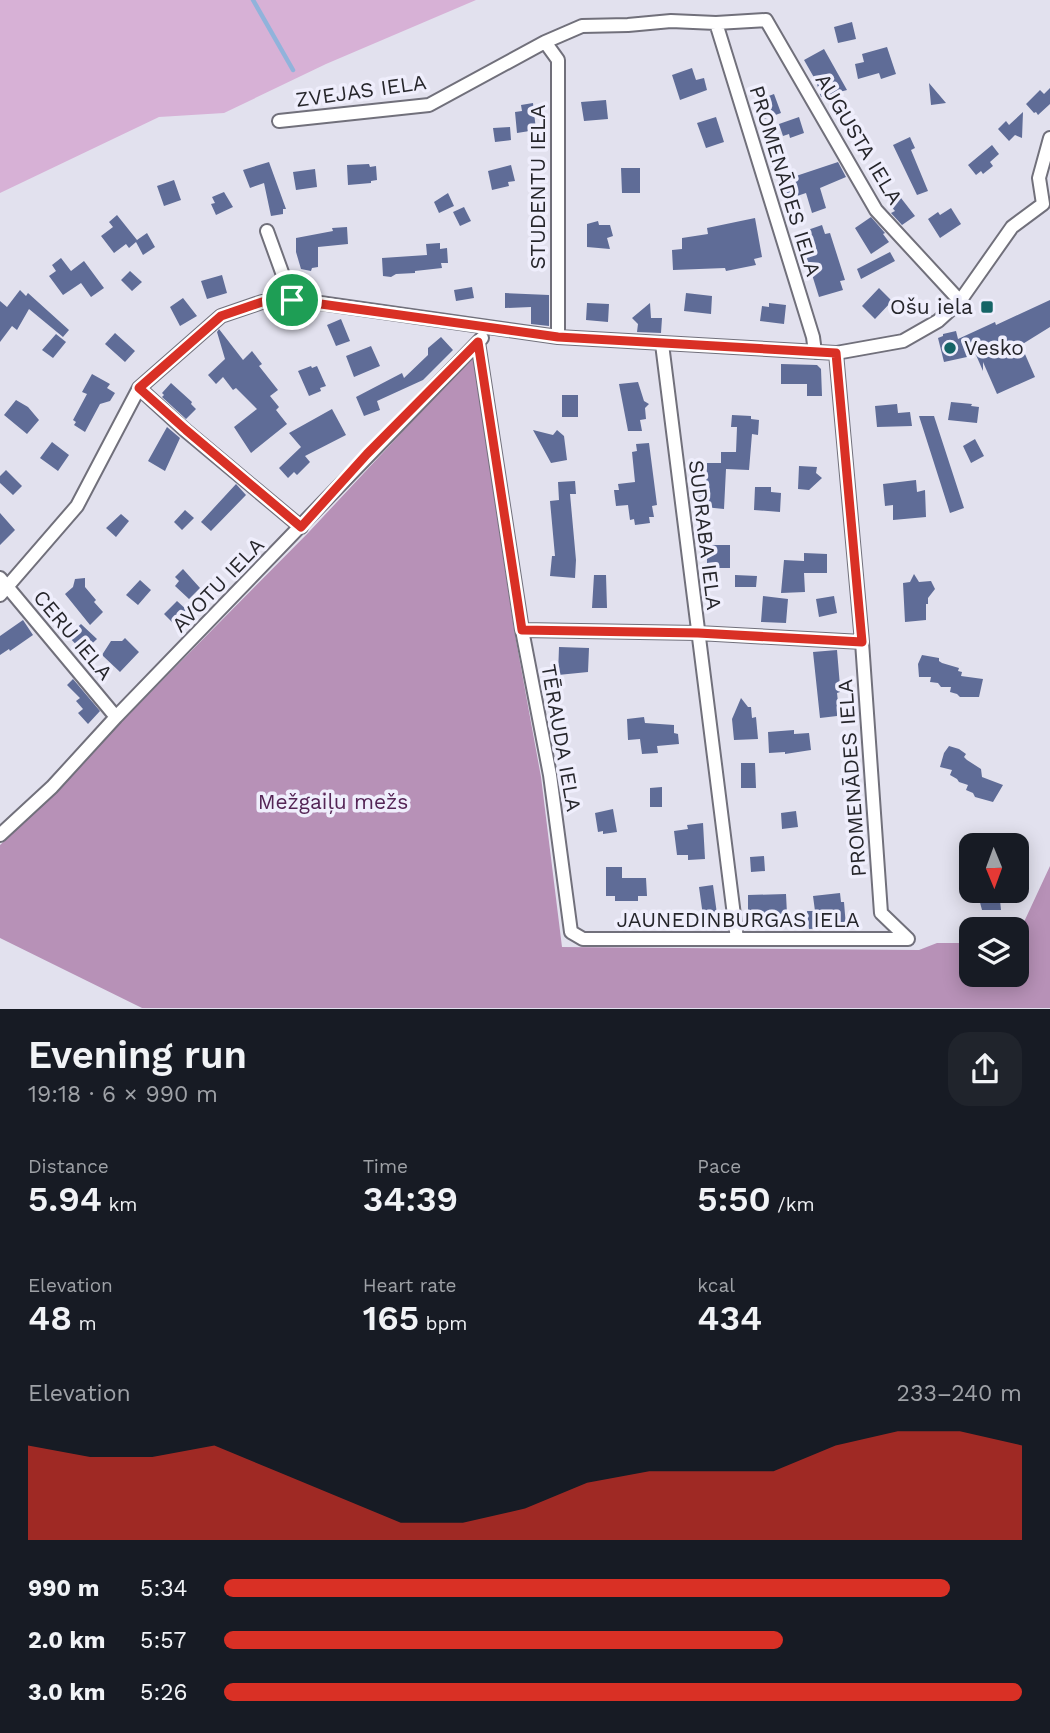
<!DOCTYPE html>
<html lang="en">
<head>
<meta charset="utf-8">
<style>
	:root { --surface:#171b24; --page:#20242c; --text:#f1f3f6; --muted:#9ea1a6; --accent:#d93025 }
	body { margin:0; font-family:"Work Sans",sans-serif; background:var(--page); color:var(--text); height:100vh; display:flex; flex-direction:column; font-size:26px; white-space:nowrap }
	* { box-sizing:border-box; margin:0 }
	p { font-size:23px; color:var(--muted) }
	.icon { flex:none; width:38px; height:38px; fill:none; stroke:currentColor; stroke-width:2; stroke-linecap:round; stroke-linejoin:round }
	.map { position:relative; height:1009px; overflow:hidden }
	.sheet { display:flex; flex-direction:column; background:var(--surface); flex:1 }
	.sheet>* { flex:none }
	.needle { width:46px; rotate:179deg }
	.controls { position:absolute; left:959px; top:833px; display:grid; gap:14px }
	.controls a { display:grid; place-items:center; width:70px; height:70px; border-radius:14px; background:var(--surface); box-shadow:0 4px 18px #0003; font-size:35px }
	.pin { position:absolute; display:grid; place-items:center; width:60px; height:60px; color:#fff; margin:-30px; border:4px solid #fff; border-radius:50%; box-shadow:0 2px 7px #0007 }
	.round { display:grid; place-items:center; flex:none; width:74px; height:74px; border-radius:21px; background:var(--page) }
	.overview { display:flex; align-items:center; justify-content:space-between; height:119px; padding:0 28px }
	h1 { font-size:38px; font-weight:600; line-height:52px }
	.stats { display:grid; grid-template-columns:repeat(3,1fr); gap:10px; height:119px; padding:7px 28px }
	.stats div { display:grid; align-content:center }
	.stats b { font-size:35px; font-weight:600 }
	.stats small { font-size:19px; font-weight:400 }
	.stats p { font-size:19px }
	.chart { height:196px; padding:14px 28px }
	.chart p { display:flex; justify-content:space-between }
	.chart svg { width:100%; height:126px; margin-top:7px; fill:var(--accent); opacity:.7 }
	ul { padding:0 28px; list-style:none; font-size:23px }
	li { display:grid; grid-template-columns:112px 84px 1fr; align-items:center; height:52px }
	li i { height:18px; border-radius:9px; background:var(--accent) }
	.map>svg:first-child { display:block }
</style>
</head>
<body>
<div class="map">
<svg width="1050" height="1009" viewBox="0 0 1050 1009">
	<rect width="100%" height="100%" fill="#e2e1ee"/>
	<path fill="#d7b1d6" d="M0,0H476L326,64L224,113L159,117L0,193Z"/>
	<path fill="#b791b7" d="M473,356L515,635L541,777L562,947L919,950L937,943H971V975H1017V937L1050,866V1008H142L0,938V845L57,792L121,722L308,533Z"/>
	<g fill="none" stroke-linecap="round" stroke-linejoin="round">
		<path stroke="#91b3db" stroke-width="4.5" d="M253,0L293,70"/>
	</g>
	<path fill="#5f6c97" d="M852,22L856,39L838,43L834,27Z
		M887,47L896,74L881,79L879,73L858,79L855,64L864,62L862,54Z
		M824,49L847,90L821,97L816,81L804,60Z
		M692,68L696,80L704,78L707,90L680,100L672,75Z
		M929,83L946,103L931,105Z
		M1050,88V104L1038,115L1036,112L1034,113L1026,104L1040,90L1044,94Z
		M774,94L781,113L761,120L755,101Z
		M606,100L608,119L584,121L581,102Z
		M533,103L536,130L517,133L515,112L522,111L521,105Z
		M1023,112L1022,138L1015,135L1009,141L998,129L1006,121L1009,125Z
		M716,117L724,142L706,148L697,123Z
		M799,117L804,133L790,138L789,134L783,136L779,124Z
		M510,127L511,140L495,142L493,128Z
		M910,137L915,148L911,150L928,191L917,195L893,145Z
		M992,145L999,154L990,162L993,166L983,174L981,171L976,175L968,165Z
		M269,162L286,209H283V214L271,216L264,183L250,188L243,170Z
		M838,162L846,177L820,188L826,208L812,213L806,193L785,200L778,182Z
		M369,164L370,167L376,166L377,180L371,181V183L348,185L347,165Z
		M511,165L515,181L508,182L509,186L492,190L488,171Z
		M621,168H640V193H622Z
		M315,169L317,187L296,190L293,172Z
		M174,180L181,200L164,206L157,186Z
		M224,192L233,207L216,215L211,204L215,203L212,197Z
		M448,193L454,206L439,213L434,202Z
		M901,198L915,216L902,225L891,213L895,211L890,205Z
		M464,207L471,221L460,226L453,212Z
		M951,208L961,224L940,238L928,219L938,212L940,215Z
		M117,215L137,240L147,233L155,247L143,255L136,242L129,248L126,244L114,253L101,236L113,227L109,222Z
		M871,217L885,233L883,234L889,242L871,254L855,228Z
		M755,218L762,257L754,259L756,265L726,271L725,268L673,270L672,250L682,249V238L708,234L707,228Z
		M598,221L599,225H610L613,236L607,238L610,249L587,247V224Z
		M822,225L825,234L830,233L845,280L840,281L843,290L819,297L799,233Z
		M347,227L348,244L318,247V267L312,268L311,271L301,269L296,252V238L333,231L332,228Z
		M440,243V249L447,248L448,263H441L442,268L415,271V273L396,274L391,277L383,276L382,258L427,255L426,244Z
		M890,252L895,261L861,279L857,269Z
		M61,258L71,271L84,261L104,288L91,297L81,283L63,295L49,276L56,271L52,265Z
		M130,271L142,282L132,291L121,280Z
		M222,275L227,293L207,299L201,281Z
		M472,287L474,298L456,301L454,290Z
		M879,288L892,301L875,319L862,306Z
		M20,290L26,296L28,293L69,330L63,337L29,309L17,330L12,326L0,342V301L7,307Z
		M505,293L549,295V326L531,324V307L505,308Z
		M686,293L712,296L711,314L684,311Z
		M183,298L197,316L180,326L170,307Z
		M1050,300V327L1021,345L1035,377L997,394L983,362V371L976,355L944,362L938,338L943,336V334L956,331L958,339L995,322L996,325Z
		M587,303L609,304L608,322L586,320Z
		M650,303L651,318H662L661,333L637,332L638,324L632,318Z
		M769,303L786,305L784,324L760,321L762,306L769,307Z
		M341,319L350,341L336,346L327,325Z
		M219,329L243,360L252,351L262,364L259,366L278,390L270,396L279,407L276,410L287,424L251,453L234,427L257,409L236,388L233,390L223,377L216,384L208,375L225,359L217,332Z
		M115,333L135,351L125,362L105,344Z
		M56,334L66,342L53,358L42,350Z
		M441,337L453,350L423,380L377,401L380,410L364,416L356,397L402,373L404,378L428,355V348Z
		M371,346L380,366L354,377L346,356Z
		M781,364L817,365L821,369L822,396H807V384H781Z
		M311,366L312,368L317,366L326,386L320,388L321,391L309,396L298,371Z
		M92,374L110,384L107,388L115,393L110,401L100,404L85,432L74,425L76,422L73,420L87,394L82,392Z
		M638,382L644,401L649,404L645,408L646,419L640,420L642,431H628L619,384Z
		M171,383L192,402L191,404L196,409L186,419L162,397L164,395L162,393Z
		M562,395H578V417H562Z
		M16,400L28,407L39,420L27,434L4,415Z
		M951,402L972,404L971,406L979,407L977,423L948,420Z
		M897,404L898,413L910,412L912,426L877,427L875,406Z
		M332,409L346,435L305,456L310,462L297,475L294,472L288,478L279,468L301,447L289,433Z
		M732,415L751,416V419L759,420L758,435L752,434L749,470L726,469L724,509L704,507V498H698L699,487L700,485H706L707,463H721V452H736L737,427H731Z
		M919,416H934L964,508L950,513Z
		M167,427L180,438L165,471L148,461Z
		M533,430L553,435L557,430L564,436L567,460L551,463Z
		M975,439L984,456L971,463L963,446Z
		M52,442L69,455L58,471L40,458Z
		M649,443L657,505L652,506L654,517H649L650,523L635,525L634,519L630,520L628,505L616,506L614,490H619L618,484L635,482L632,452L637,451L636,444Z
		M799,466L817,467L816,473L822,478L809,490L798,489Z
		M6,470L22,486L13,495L0,483V476Z
		M916,480L917,492L925,490L926,517L893,520V505L885,506L883,484Z
		M575,481L576,494H570L576,560L575,578L550,576L552,556H555L550,501L559,500L558,482Z
		M236,484L246,495L211,531L201,522Z
		M755,487H771V492L781,493L780,512L754,510Z
		M185,510L194,518L182,530L174,522Z
		M0,513L15,530L0,545Z
		M121,514L129,521L116,537L106,528Z
		M707,545H730V568H707Z
		M804,553L827,554V573H804L805,592L781,593L784,560L804,561Z
		M183,569L200,588L189,599L175,586L179,581L175,577Z
		M914,574L919,582L931,581L935,589L928,598V604H926V620L905,622L903,583L910,582Z
		M594,575H606L607,608H592Z
		M735,575L757,576L756,587H735Z
		M85,578V587L96,600L94,602L103,612L90,625L65,594L73,587L75,579Z
		M140,580L151,590L138,605L126,595Z
		M763,596L788,599L786,623L761,622Z
		M834,596L837,613L819,617L816,599Z
		M177,601L188,611L175,625L164,614Z
		M23,620L33,635L10,651L9,649L0,655V636Z
		M81,624L97,639L83,652L68,636Z
		M125,638L139,652L120,672L102,655L111,641H122Z
		M559,647L589,648L588,672L558,675Z
		M837,650L840,686V692L837,693L839,711L837,712V716L820,718L813,652Z
		M922,655L939,658V661L942,663L959,668L958,671L962,672L961,676L983,679L979,697H960L957,694L950,692L951,687H941L938,683L930,682L931,677H919L918,664Z
		M73,679L100,711L88,724L78,713L83,709L76,701L80,698L67,685Z
		M741,698L748,707H751L752,718L756,717L758,739L734,740L732,719Z
		M644,717L645,723L674,725V733L678,734L679,744L657,746L658,753L642,754L640,739L628,740L627,719Z
		M794,730V734L809,733L811,750L785,754V752L769,753L768,732Z
		M949,746L959,749L966,754L964,757L967,760L981,769L982,777L1003,785L993,802L975,797L973,793L966,790L968,785L959,782L957,779L950,775L952,770L940,767L944,753Z
		M741,763H755L756,788H741Z
		M662,787V807H650V788Z
		M613,809L617,832L603,834V831L598,832L595,813Z
		M796,811L798,827L782,829L781,813Z
		M703,823L705,859L688,860V855H677L674,831L688,829L687,825Z
		M764,856L765,871L751,872L750,857Z
		M606,867H622V878H646L647,896H638V901H615V896H606Z
		M713,885L717,914L703,916L699,887Z
		M977,891H999L1001,910H982Z
		M840,893L841,902H844L846,927L809,929L807,911H815L813,896Z
		M786,894L787,914L748,913V895Z"/>
	<g fill="none" stroke-linecap="round" stroke-linejoin="round">
		<g stroke="#71707b" stroke-width="16">
			<path id="minor" d="M716,23L813,337L815,352
				M545,42L558,60V337
				M279,121L429,105L545,42L582,26L628,25L671,21L716,23L766,20L876,210L960,301
				M1043,204L1039,178L1050,138
				M267,231L292,300
				M478,342L522,630L550,775L571,932L583,939H908
				M662,344L737,939
				M836,353L862,642L881,913L908,939
				M139,388L185,430L301,527
				M0,578L116,717
				M0,595L77,506L139,388L221,316L262,302L299,300L558,337L836,353L903,341L938,321L960,301L1012,227L1043,204
				M522,630L698,633L862,642
				M0,835L52,787L116,717L482,338"/>
		</g>
		<use href="#minor" stroke="#fff" stroke-width="12"/>
	</g>
	<g fill="none" stroke-linecap="round" stroke-linejoin="round">
		<g stroke="#fff" stroke-width="14">
			<path id="route" d="M292,300L558,337L836,353L862,642L698,633L522,630L478,342L367,454L301,527L186,430L139,388L221,316L262,302Z"/>
		</g>
		<use href="#route" stroke="#d93025" stroke-width="9"/>
	</g>
	<g fill="#156466" stroke="#efeefc" stroke-width="2.5">
		<rect x="980" y="300" width="14" height="14" rx="3.5"/>
		<circle cx="950" cy="348" r="7"/>
	</g>
	<g text-anchor="middle" stroke-width="7" stroke-linejoin="round" paint-order="stroke">
		<g font-size="21" fill="#26262b" stroke="#efeefc">
			<text transform="translate(361 91) rotate(-8)" y="7">ZVEJAS IELA</text>
			<text transform="translate(859 139) rotate(59)" y="7">AUGUSTA IELA</text>
			<text transform="translate(785 181) rotate(73)" y="7">PROMENĀDES IELA</text>
			<text transform="translate(538 187) rotate(-90)" y="7">STUDENTU IELA</text>
			<text transform="translate(705 535) rotate(83)" y="7">SUDRABA IELA</text>
			<text transform="translate(218 585) rotate(-46)" y="7">AVOTU IELA</text>
			<text transform="translate(73 635) rotate(50)" y="7">CERU IELA</text>
			<text transform="translate(561 738) rotate(80)" y="7">TĒRAUDA IELA</text>
			<text transform="translate(852 778) rotate(-94)" y="7">PROMENĀDES IELA</text>
			<text x="738" y="927">JAUNEDINBURGAS IELA</text>
		</g>
		<g font-size="21" fill="#26262b" stroke="#efeefc" text-anchor="end">
			<text x="973" y="314">Ošu iela</text>
			<text x="964" y="355" text-anchor="start">Vesko</text>
		</g>
		<g font-size="21" fill="#542455" stroke="#efeefc">
			<text x="333" y="809">Mežgaiļu mežs</text>
		</g>
	</g>
</svg>
<div class="controls">
<a><svg class="needle" viewBox="-14 -14 28 28"><path d="M0-13l5 13h-10z" fill="#e53935"/><path d="M0 13l5-13h-10z" fill="#9ea1a6"/></svg></a>
<a><svg class="icon" aria-label="layers" viewBox="0 0 24 24"><path d="M12 4l9 5-9 5-9-5zM3 14l9 5 9-5"/></svg></a>
</div>
<div class="pin" style="left:292px;top:300px;background:#1e9e55"><svg class="icon" aria-label="arrive" viewBox="0 0 24 24"><path d="M6 21V4h12l-3 4 3 4H6"/></svg></div>
</div>
<section class="sheet">
<div class="overview"><div><h1>Evening run</h1><p>19:18 · 6 × 990 m</p></div><a class="round"><svg class="icon" aria-label="share" viewBox="0 0 24 24"><path d="M12 15V3M7 8l5-5 5 5M5 13v7h14v-7"/></svg></a></div>
<div class="stats">
<div><p>Distance</p><b>5.94<small> km</small></b></div>
<div><p>Time</p><b>34:39</b></div>
<div><p>Pace</p><b>5:50<small> /km</small></b></div>
</div>
<div class="stats">
<div><p>Elevation</p><b>48<small> m</small></b></div>
<div><p>Heart rate</p><b>165<small> bpm</small></b></div>
<div><p>kcal</p><b>434</b></div>
</div>
<div class="chart"><p><span>Elevation</span>233–240 m</p>
<svg viewBox="0 0 160 44" preserveAspectRatio="none"><path d="M0 44V11L10 15L20 15L30 11L40 20L50 29L60 38L70 38L80 33L90 24L100 20L110 20L120 20L130 11L140 6L150 6L160 11V44z"/></svg>
</div>
<ul>
<li><b>990 m</b>5:34<i style="width:91%"></i></li>
<li><b>2.0 km</b>5:57<i style="width:70%"></i></li>
<li><b>3.0 km</b>5:26<i style="width:100%"></i></li>
</ul>
</section>
</body>
</html>
